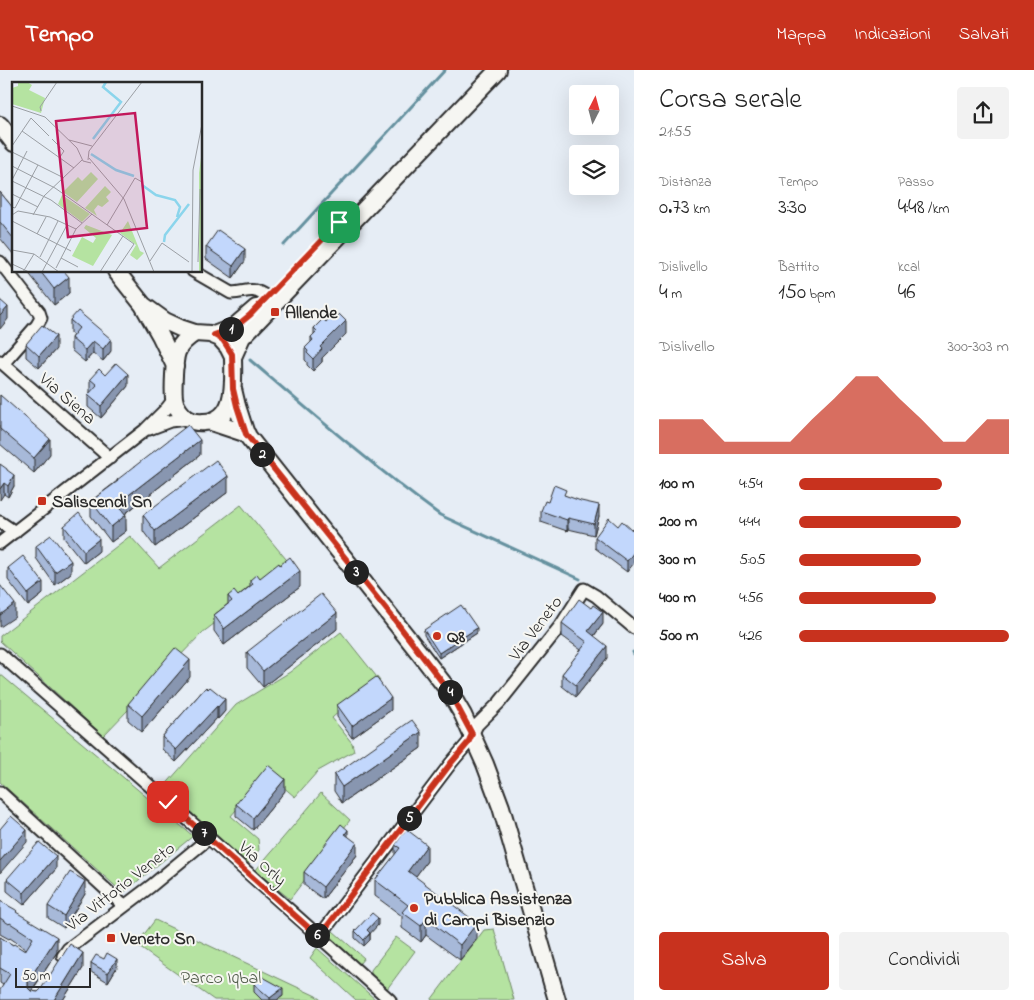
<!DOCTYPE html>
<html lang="it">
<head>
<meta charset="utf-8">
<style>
	:root { --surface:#fff; --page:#f2f2f2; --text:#222; --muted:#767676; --accent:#c8321e }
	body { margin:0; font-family:"Indie Flower",sans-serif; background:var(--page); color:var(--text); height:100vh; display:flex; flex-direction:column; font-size:19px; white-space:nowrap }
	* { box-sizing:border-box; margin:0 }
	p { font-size:16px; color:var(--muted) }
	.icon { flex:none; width:28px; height:28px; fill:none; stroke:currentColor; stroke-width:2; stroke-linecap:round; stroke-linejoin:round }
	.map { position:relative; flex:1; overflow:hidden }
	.side { display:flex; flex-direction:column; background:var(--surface); width:400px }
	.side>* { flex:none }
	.needle { width:32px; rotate:6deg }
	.tools { position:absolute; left:569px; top:15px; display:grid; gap:10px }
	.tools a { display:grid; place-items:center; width:50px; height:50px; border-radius:5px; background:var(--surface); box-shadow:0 5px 20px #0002; font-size:25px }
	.scale { position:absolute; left:15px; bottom:12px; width:76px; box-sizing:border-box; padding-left:5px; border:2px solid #2b2b2b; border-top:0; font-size:14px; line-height:18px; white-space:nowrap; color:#2b2b2b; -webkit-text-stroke:4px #f6f6f2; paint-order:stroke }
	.pin { position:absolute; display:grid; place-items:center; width:42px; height:42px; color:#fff; margin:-21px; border-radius:10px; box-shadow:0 2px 8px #0006 }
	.km { position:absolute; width:25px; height:25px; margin:-12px; border-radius:50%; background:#222; color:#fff; font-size:14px; line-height:25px; text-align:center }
	.round { display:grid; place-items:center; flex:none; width:52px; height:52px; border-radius:5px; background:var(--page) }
	.head { display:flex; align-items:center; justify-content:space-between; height:85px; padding:0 25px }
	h1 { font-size:28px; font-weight:600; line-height:38px }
	.figures { display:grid; grid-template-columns:repeat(3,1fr); gap:8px; height:85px; padding:5px 25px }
	.figures div { display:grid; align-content:center }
	.figures b { font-size:21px; font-weight:600 }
	.figures small { font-size:14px; font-weight:400 }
	.figures p { font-size:14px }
	.chart { height:140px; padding:10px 25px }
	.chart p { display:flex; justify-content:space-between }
	.chart svg { width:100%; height:90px; margin-top:5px; fill:var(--accent); opacity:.7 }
	.cta { display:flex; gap:10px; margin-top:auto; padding:10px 25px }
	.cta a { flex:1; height:58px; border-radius:5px; background:var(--accent); color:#fff; font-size:20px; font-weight:600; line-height:58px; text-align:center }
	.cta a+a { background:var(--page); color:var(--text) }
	ul { padding:0 25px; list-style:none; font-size:16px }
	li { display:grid; grid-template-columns:80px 60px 1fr; align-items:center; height:38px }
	li i { height:12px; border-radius:6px; background:var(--accent) }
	header { display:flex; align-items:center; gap:30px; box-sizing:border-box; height:70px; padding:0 25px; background:var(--accent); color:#fff }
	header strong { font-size:24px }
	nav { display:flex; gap:28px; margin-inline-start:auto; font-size:18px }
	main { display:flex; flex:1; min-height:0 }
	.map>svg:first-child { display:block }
</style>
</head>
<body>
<header>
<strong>Tempo</strong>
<nav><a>Mappa</a><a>Indicazioni</a><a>Salvati</a></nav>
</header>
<main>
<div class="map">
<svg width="634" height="930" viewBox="0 0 634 930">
	<rect width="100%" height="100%" fill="#e6edf5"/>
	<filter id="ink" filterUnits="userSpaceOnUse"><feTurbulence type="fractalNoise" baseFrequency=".02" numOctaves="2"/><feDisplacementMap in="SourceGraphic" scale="10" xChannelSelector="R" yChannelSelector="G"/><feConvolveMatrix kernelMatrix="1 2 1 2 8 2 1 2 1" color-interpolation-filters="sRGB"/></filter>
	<g filter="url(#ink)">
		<path fill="#b5e3a1" stroke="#708766" d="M241,435L291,495L202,563L103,666L0,571V566L130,466L159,498Z
			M341,562L380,611L353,629L332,648L352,673L354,681L318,701L295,727L267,703L231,746L258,769L259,780L247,795L162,719L236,635L290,602Z
			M0,604L193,766L123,823L0,712Z
			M321,723L350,750L290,829L255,801Z
			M155,850L316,926L321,930H214L136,875Z
			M494,859L514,930H431L484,860Z
			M333,861L364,888L359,894L329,867Z
			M396,867L415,881L387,919L371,905V900Z
			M317,878L376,930H356L310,888Z"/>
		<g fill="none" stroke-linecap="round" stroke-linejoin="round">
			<path stroke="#65919f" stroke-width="3" d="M284,175L445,0
				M250,290C312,343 374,397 440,445L580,509
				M633,582L634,584"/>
			<g stroke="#2b2b2b" stroke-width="15">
				<path id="minor" d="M0,192L35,237L39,242L41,248L37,255L3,294
					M193,201L231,223C248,223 250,215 267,227
					M0,291L110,388
					M149,359L170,351L186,349
					M0,452L15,462
					M0,473L145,360L167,338L174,329
					M0,584L209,768L390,930
					M0,722L124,836
					M319,867L451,693L468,673L477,655L499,633L561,555L584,519L596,526L634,558
					M63,886L68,879L151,816L209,768"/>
			</g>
			<g stroke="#2b2b2b" stroke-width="20">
				<path id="secondary" d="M0,55L14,73
					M116,201L143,235L160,265L175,296
					M143,235L165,251L180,258L195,263L210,264L220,268L228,277L233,287C233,309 238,351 204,352C197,353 188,351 183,345C179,341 175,335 174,328C173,320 174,290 177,282C180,274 187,268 195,263
					M214,265L234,257L256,238
					M233,287L242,267L498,0
					M233,319L237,336L246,364L418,581L449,621L463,645L485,694L501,737L557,930
					M211,352L247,364"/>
			</g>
			<use href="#minor" stroke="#f6f6f2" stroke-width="11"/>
			<use href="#secondary" stroke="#f6f6f2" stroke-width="16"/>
		</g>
		<path fill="#a7b9d9" stroke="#2b2b2b" d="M0,122L14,139V185L0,168Z
			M206,177L245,191L233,208L206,189Z
			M27,201H64L69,223L54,235Z
			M70,250L111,281L103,291L93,283L85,292L71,280V268L73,265L70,263Z
			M314,258L346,264L322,288V292L313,301L307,295V292L305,290V278L311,273V267L314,264Z
			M26,274L56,279L39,298L26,287Z
			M105,305L128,316L101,348L88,337V325L90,322V309Z
			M0,325L50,384L34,403L0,374Z
			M200,385L125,444L126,461L111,472L91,446V431L117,411V410Z
			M0,394L7,401L14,416L8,427L4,424Z
			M228,422L155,477L143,461V445Z
			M566,426L599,446L594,465L568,459L567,461L541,452V441L548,432Z
			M64,456L99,481L84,493L64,468Z
			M618,456L632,460L627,502L595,478V467Z
			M36,476L71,503L55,515L36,488Z
			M8,498L43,524L28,536L8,510Z
			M260,508L300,517L224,575L214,561V545L228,534V526H238L250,516V510Z
			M562,553L603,554L594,566L607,588L576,627L562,616V604L581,580L562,566Z
			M337,559L263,617L247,598V582Z
			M424,560L477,563L439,588L424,565Z
			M190,607L142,662L128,650V634Z
			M206,617L225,641L218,649L217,648L176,692L162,679V667Z
			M337,635L391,640L352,668L337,647Z
			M421,678L342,733L334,721V705Z
			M285,721L253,760L236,746V734Z
			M348,767L357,785L323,829L304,815V802Z
			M395,775L427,791L415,807L477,869L460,890L426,865L421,872L402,858V846L375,826V810L395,785Z
			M56,799L24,835L7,821V809Z
			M85,824L64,858L48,848V836Z
			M0,831L17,843L57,882L32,921L38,922L83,898L63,930H0L3,915L0,913V867L13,875L25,881L26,879L10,868L9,869L0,864Z
			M378,855L370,863V870L364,876L355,868V861Z
			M91,893L117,897L108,912L91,902Z
			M254,914L283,926L277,930H262L254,922Z"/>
		<path fill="#8896b0" stroke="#2b2b2b" d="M245,179V191L233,208V196Z
			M69,207V223L54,235V219Z
			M8,237V249L0,259V246Z
			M346,251V264L322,288V292L313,301V289L320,277Z
			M56,266V279L39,298V286Z
			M111,269V281L103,291V279Z
			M93,271V283L85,292V280Z
			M128,304V316L101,348V336Z
			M50,369V384L34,403V388Z
			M200,370V385L117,450V434Z
			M14,405V416L8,427V416Z
			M228,406V422L155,477V461Z
			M4,413V424L0,430V419Z
			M599,435V446L594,465V454Z
			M126,445V461L111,472V457Z
			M568,448V459L567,461V450Z
			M99,469V481L84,493V481Z
			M634,482V493L627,502V491Z
			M71,491V503L55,515V502Z
			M300,501V517L224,575V559Z
			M43,512V524L28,536V524Z
			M15,534V547L0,557V545Z
			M603,542V554L588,573V561Z
			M337,543V559L263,617V601Z
			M477,558V563L439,588V583Z
			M607,576V588L576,627V615Z
			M190,590V607L142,662V646Z
			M391,628V640L352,668V656Z
			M225,629V641L218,649V637Z
			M217,636V648L176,692V680Z
			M421,662V678L342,733V717Z
			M285,709V721L253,760V748Z
			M27,760V772L0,803V791Z
			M348,760V772L345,764Z
			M357,773V785L323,829V817Z
			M427,775V791L408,817V801Z
			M56,786V799L24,835V823Z
			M85,811V824L64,858V846Z
			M378,848V855L367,867V860Z
			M426,849V865L421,872V856Z
			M477,853V869L460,890V875Z
			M370,863V870L364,876V870Z
			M57,867V882L28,926V911Z
			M83,883V898L63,930H54Z
			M117,889V897L108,912V903Z
			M283,918V926L277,930H270V928Z"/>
		<path fill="#c2d7fc" stroke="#2b2b2b" d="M0,122L14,139V169L0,152Z
			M218,160L245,179L233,196L206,177Z
			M40,201H64L69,207L54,219Z
			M0,230L8,237L0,246Z
			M78,241L111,269L103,279L93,271L85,280L71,268L79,258L70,250Z
			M335,243L338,246L339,244L346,251L320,277L322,279L313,289L307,283L308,281L305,278L313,270L311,267L317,261L314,258L323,249L326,252Z
			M42,255L56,266L39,286L26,274Z
			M116,293L128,304L101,336L88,325L97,315L90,309L99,299L105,305Z
			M0,325L50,369L34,388L0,359Z
			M188,355L200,370L117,434L126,445L111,457L91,431L118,411L117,410Z
			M216,390L228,406L155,461L143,445Z
			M0,394L7,399V400L14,405L8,416L4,413L0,419Z
			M554,415L566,420L564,425L581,431L599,435L594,454L568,448L567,450L541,441L545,431L548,432Z
			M79,443L99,469L84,481L64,456Z
			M609,448L618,456L622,451L632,460L634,458V482L627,491L595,467Z
			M51,465L71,491L55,502L36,476Z
			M23,486L43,512L28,524L8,498Z
			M290,487L300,501L224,559L214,545L232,531L228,526L234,521L238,526L253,514L250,510L257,504L260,508L279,493L280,495Z
			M0,515L15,534L0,545Z
			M321,524L337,543L263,601L247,582Z
			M579,529L591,538L593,535L603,542L588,561L607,576L576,615L562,604L587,572L562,553Z
			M461,535L477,558L439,583L424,560Z
			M175,578L190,590L142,646L128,634Z
			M376,607L391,628L352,656L337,635Z
			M206,617L208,619L210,617L225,629L218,637L217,636L176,680L162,667Z
			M412,650L421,662L342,717L334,705Z
			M268,695L285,709L253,748L236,734Z
			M11,746L27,760L0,791V759Z
			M341,754L348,760L345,764L357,773L323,817L304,802Z
			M406,759L427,775L408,801L477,853L460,875L426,849L421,856L402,842L408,835L375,810L400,778L395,775Z
			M39,772L56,786L24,823L7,809Z
			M70,802L85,811L64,846L48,836Z
			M0,831L16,840L17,841L16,842L57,867L28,911V918L31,921L38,922L41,919L70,874L83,883L54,930H0V920L10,904L0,898V867L13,875L14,874L25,881L33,868L10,853L9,854L0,848Z
			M372,843L378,848L367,860L370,863L364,870L355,861Z
			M107,883L117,889L108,903L91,893L96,885L104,889Z
			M261,906L283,918L270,928L254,914Z"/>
	</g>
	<g fill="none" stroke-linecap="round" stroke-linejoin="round" filter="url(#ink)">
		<g stroke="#fff" stroke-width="10">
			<path id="route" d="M168,732L319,867L451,693L468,673L472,664L449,621L394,549L246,364L237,336L233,319L232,284L223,270L214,265L234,258L250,245L339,152"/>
		</g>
		<use href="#route" stroke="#c8321e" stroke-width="6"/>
	</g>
	<g fill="#c8321e" stroke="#f6f6f2" stroke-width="2">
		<rect x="270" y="237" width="10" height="10" rx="2.5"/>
		<rect x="37" y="426" width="10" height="10" rx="2.5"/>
		<circle cx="437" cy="566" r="5"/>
		<circle cx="414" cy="838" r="5"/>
		<rect x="106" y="863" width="10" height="10" rx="2.5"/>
	</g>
	<g text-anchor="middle" stroke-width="4" stroke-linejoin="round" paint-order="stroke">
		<g font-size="18" font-weight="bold" fill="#2b2b2b" stroke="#f6f6f2" text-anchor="start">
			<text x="285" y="248">Allende</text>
			<text x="52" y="437">Saliscendi Sn</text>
			<text x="447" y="572">Q8</text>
			<text x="424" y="834">Pubblica Assistenza<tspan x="424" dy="21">di Campi Bisenzio</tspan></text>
			<text x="121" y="874">Veneto Sn</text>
		</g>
		<g font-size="18" fill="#2b2b2b" stroke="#f6f6f2">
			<text transform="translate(68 328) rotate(41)" y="6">Via Siena</text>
			<text transform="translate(535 558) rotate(-53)" y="6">Via Veneto</text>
			<text transform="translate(263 793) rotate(42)" y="6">Via Orly</text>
			<text transform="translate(120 816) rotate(-38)" y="6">Via Vittorio Veneto</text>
		</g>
		<g font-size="18" fill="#4e5948" stroke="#f6f6f2">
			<text x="221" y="913">Parco Iqbal</text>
		</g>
	</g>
	<g transform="translate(12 12)">
		<rect width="190" height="190" fill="#e6edf5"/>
		<path d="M6,0H15L20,3L17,8L33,16L29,31L0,22V6L6,4ZM190,68V190H187V91ZM79,90L86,97L65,120L51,110L66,95L70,99ZM93,104L99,110L94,115L97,119L90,125L86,123L82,128L85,134L73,126ZM50,113L78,132L70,140L46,122ZM116,139L128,169L132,171L125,178L118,173L124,163L108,151ZM74,143L100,153L81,184L60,174L70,155L81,161L84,156L72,146Z" fill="#b5e3a1"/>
		<path fill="none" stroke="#8bd5ec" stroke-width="2.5" d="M81,57L109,20L91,5L94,0M79,72L104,88L122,94M130,103L144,113L163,118L168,125L165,135M152,160L153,153L177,122"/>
		<path fill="none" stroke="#9b9fa4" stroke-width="1" d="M0,24L33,35L65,66L71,79L79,81M29,29L28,25L45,0M10,49L62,86M40,57L52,69L48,75M57,58L80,64M0,64L19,36L37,54M0,70L52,96M77,76L112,117L142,190M76,78L77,69L130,0M0,84L43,106L122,162L103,190M0,98L15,69M0,99L39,118L70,141M0,112L26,125M0,125L3,126L26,83M0,133L6,129L38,135L64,147M21,133L32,114L70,78M0,139L59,169M95,143L123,96L130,100M25,152L34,135M0,168L22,172L47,190M28,175L46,139M49,176L66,185M138,179L150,161L177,180M186,180L188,107M0,182L17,190M44,186L64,147L80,132M11,190L22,172M30,190L55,143M88,190L111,154M180,190L181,88L190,42"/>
		<path fill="#c2185b" fill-opacity="0.15" stroke="#c2185b" stroke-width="2.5" d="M123,31L135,146L56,155L44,39Z"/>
		<rect width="190" height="190" fill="none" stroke="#2b2b2b" stroke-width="2.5"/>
	</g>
</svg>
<div class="tools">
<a><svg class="needle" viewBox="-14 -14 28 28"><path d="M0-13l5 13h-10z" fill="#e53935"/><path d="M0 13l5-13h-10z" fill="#767676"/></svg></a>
<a><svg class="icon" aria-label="layers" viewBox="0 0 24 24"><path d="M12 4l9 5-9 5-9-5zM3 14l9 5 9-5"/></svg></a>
</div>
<div class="scale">50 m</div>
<div class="pin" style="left:339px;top:152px;background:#1e9e55"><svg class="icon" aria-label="arrive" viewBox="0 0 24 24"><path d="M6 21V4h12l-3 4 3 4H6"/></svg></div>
<div class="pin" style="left:168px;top:732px;background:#d93025"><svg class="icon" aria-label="check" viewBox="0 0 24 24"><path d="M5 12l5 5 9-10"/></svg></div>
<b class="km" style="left:231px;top:259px">1</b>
<b class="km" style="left:262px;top:384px">2</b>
<b class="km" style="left:356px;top:502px">3</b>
<b class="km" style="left:450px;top:622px">4</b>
<b class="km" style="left:409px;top:748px">5</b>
<b class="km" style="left:317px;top:865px">6</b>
<b class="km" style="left:204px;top:763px">7</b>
</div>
<section class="side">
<div class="head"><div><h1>Corsa serale</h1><p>21:55</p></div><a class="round"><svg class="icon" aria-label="share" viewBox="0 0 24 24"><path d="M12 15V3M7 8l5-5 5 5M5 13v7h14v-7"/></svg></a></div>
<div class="figures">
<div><p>Distanza</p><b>0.73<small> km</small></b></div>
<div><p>Tempo</p><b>3:30</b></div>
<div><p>Passo</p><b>4:48<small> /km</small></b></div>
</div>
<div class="figures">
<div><p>Dislivello</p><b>4<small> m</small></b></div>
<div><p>Battito</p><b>150<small> bpm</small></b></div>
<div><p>kcal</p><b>46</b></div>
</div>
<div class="chart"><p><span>Dislivello</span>300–303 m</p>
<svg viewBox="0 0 160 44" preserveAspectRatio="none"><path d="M0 44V27L10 27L20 27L30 38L40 38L50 38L60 38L70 27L80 17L90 6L100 6L110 17L120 27L130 38L140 38L150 27L160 27V44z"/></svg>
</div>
<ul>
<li><b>100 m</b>4:54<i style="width:68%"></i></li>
<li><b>200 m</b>4:44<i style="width:77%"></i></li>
<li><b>300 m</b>5:05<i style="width:58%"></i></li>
<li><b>400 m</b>4:56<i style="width:65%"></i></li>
<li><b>500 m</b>4:26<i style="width:100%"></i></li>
</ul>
<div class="cta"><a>Salva</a><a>Condividi</a></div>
</section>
</main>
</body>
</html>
